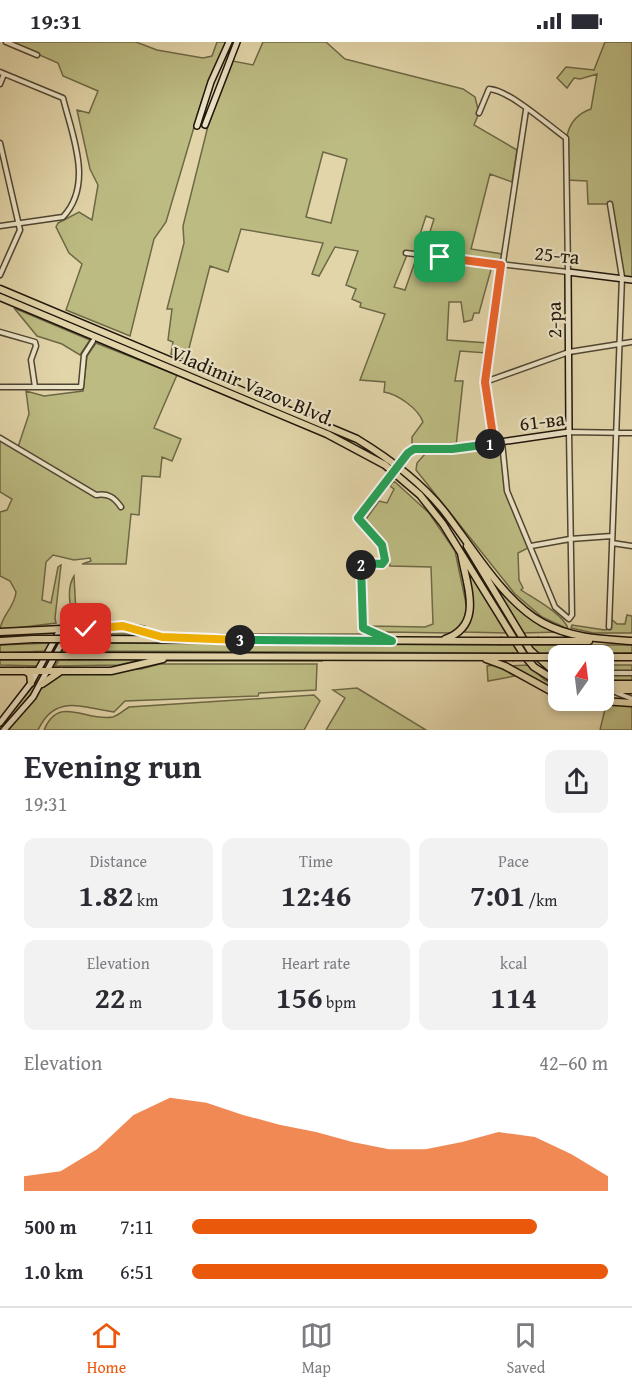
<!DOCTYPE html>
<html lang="en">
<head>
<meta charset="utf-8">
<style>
	:root { --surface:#fff; --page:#f2f2f3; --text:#2b2b33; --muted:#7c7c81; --line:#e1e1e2; --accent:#ea580c }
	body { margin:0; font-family:"Gentium Book Plus",serif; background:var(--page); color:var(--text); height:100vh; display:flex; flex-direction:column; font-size:22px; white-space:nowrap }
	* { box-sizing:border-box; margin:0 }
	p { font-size:20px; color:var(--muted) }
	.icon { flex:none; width:33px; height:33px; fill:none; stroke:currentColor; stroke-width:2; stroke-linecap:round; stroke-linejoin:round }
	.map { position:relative; height:688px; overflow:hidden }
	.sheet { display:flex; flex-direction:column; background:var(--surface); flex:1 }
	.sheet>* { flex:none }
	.needle { width:39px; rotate:14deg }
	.controls { position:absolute; left:548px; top:603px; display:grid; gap:12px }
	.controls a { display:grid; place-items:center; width:66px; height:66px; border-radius:12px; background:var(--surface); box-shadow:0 3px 9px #0003; font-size:30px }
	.pin { position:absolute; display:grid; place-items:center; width:51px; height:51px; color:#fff; margin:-26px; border-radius:12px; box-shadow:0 3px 9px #0006 }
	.km { position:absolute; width:30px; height:30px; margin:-15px; border-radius:50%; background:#222; color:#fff; font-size:16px; line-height:30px; text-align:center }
	.round { display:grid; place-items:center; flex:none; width:63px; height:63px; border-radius:12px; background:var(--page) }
	.summary { display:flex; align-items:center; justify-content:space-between; height:102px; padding:0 24px }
	h1 { font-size:33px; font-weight:600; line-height:45px }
	.figures { display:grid; grid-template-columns:repeat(3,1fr); gap:9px; height:102px; padding:6px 24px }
	.figures div { display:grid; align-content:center; border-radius:12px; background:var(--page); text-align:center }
	.figures b { font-size:30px; font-weight:600 }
	.figures small { font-size:16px; font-weight:400 }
	.figures p { font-size:16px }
	.chart { height:168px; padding:12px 24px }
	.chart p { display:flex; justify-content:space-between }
	.chart svg { width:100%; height:108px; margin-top:6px; fill:var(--accent); opacity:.7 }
	ul { padding:0 24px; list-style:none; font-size:20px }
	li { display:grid; grid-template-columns:96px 72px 1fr; align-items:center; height:45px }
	li i { height:15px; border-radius:8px; background:var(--accent) }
	.status { display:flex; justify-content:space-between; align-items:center; height:42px; padding:0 30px; background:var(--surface); direction:ltr }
	.status svg { height:16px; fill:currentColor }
	.menu { display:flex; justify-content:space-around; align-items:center; height:84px; border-top:2px solid var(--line); background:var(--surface); font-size:16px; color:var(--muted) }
	.menu a { display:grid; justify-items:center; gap:3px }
	.menu .current { color:var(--accent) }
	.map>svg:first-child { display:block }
</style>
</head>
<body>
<div class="status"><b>19:31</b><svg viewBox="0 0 49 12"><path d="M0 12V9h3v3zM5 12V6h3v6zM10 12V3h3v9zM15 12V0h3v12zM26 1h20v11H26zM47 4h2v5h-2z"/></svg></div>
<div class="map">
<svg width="632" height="688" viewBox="0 0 632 688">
	<rect width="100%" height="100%" fill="#e2d5a9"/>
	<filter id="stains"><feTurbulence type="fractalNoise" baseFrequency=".00333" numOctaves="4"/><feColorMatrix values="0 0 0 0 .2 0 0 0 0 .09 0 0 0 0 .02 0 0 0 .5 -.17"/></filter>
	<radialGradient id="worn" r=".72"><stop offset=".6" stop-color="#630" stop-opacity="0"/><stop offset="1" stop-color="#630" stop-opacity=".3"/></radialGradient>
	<path fill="#bcbb82" stroke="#6d6846" stroke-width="1.5" fill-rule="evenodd" d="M10,0H136L157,8L203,16L212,14L217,0H227L202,58L166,180L154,197L130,294L66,268L82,222L69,211L56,185L58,181L79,170L92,178L98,143L90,127L77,68L89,71L98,49L63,34L58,21Z
		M263,0H326L345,17L463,47L475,55L479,71L474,83L517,108L512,140L490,132L471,207L502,212V223L423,212L434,177L426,174L414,211L407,213L394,245L405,248L417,214L492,224L479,271H474L472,278L464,280L461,260H449L447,298L488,301L487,311L460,309L455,339H463L456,404L412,402V395L423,380C418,366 397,352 384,350L385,340L360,338L385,272L360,265L361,261L352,257L356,247L346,243L358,209L335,205L319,234L312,232L323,201L241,187L228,230L210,224L186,318L171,312L173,300L168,298L172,267H167L184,201L183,184L208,84L233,19L253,23ZM323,110L347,117L331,181L306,175Z
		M605,0H632V238L622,235L610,162H588L587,139L567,138C566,110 559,78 591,67L597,32L580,37L574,36L567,46L557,36L566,25L594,28Z
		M1,252V251L264,360L238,352Z
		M14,266L90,298L80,313L62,302L37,294Z
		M96,301L177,333L154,386L181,397L172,419L162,415L160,435L142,434L139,473L131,472L126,522H82L91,519L90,516L74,518L53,513L46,520L42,558L51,561L58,525L61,523L55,576L56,581L0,588C1,574 15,565 16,550L10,539L0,534V470L7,468L12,457L0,450V396L17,408L29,372L26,349L44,354L83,349L87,314Z
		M502,404L507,455L530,505L518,511L519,538L523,546L521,548C533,556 565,573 568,587L542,575L515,552L416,428L417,421L425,412Z
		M394,439L429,471L455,509L468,571L466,578L453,591L386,590L384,592L365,583L363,579L370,584L425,585L433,582L431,525L390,524L385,500L364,480L379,459L387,461L394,447L390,444Z
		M478,518L510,558L558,590L522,591Z
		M465,521L506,591L464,590C481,570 470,545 465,521Z
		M74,534L76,571L82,579L123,580L145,584L144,587L122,582L80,583C69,573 66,547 74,534Z
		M627,573L632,574V591H593L571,586L572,583L605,588L610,587V576L617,582H625Z
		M122,586L147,592H71L72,589Z
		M205,592H366L370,594L205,593Z
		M51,601L47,609L0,611V603Z
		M66,601L513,603L519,611L62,609Z
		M530,603H632V611H537Z
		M145,617L119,623L55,624L59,618Z
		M171,617L323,619H165Z
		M0,618H42L39,624L0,623Z
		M160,622H317L316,648L259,651L258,654L125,659L114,670C80,665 55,652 38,688H8L49,637L62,631L141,627Z
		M495,623L515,634L488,639L487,624Z
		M528,623L545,638L558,644V650L510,624Z
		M603,623H632V629H603Z
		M45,630L32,651L0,688V684Z
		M603,633H632V639H603Z
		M357,646L426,688H326L345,656L333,648Z
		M314,653L320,659L304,688H44C59,652 85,680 113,675C119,673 124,668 129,665Z
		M606,663H632V688H600Z"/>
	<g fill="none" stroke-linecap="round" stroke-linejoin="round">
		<g stroke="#4f4532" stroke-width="7">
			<path id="street" d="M6,0L37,13
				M0,30L63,56C72,93 94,142 63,175L0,184
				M0,42L4,32
				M0,101L20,188L0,233
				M406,211L568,230L566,96C548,83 509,48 489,47L479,71
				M0,290L35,300L36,304L31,318L35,345
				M485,340L569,310L632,300
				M0,345H81L84,313L93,299
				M0,396L96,453C108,451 114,455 121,465
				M502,400L507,449L555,565L569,577L572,573L569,390L632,391
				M494,401L485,340L526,68
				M612,501L632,504
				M531,504L570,497L612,494
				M609,585L622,235L610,162
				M385,596L362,584L361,521L382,522L385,518L382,503L358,476L394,430
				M603,631H632
				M615,650L632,657"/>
		</g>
		<g stroke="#1e150a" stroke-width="8">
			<path id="secondary" d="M205,83L237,0
				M197,84L211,40L229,0
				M396,428L414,407H452L569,390L568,230L632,238
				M0,681L31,641L60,588
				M4,688L33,655L69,588"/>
		</g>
		<g stroke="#1e150a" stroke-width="9">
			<path id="primary" d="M0,247L357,397C390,417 420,439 444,469C472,505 503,559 543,581C571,596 601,597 632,599
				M0,255L327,392L385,423L420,453L443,482L524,613L534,625L558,640
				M467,504L530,608L558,633
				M0,590L123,584L163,595
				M77,597L500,599
				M445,597C485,583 466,543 461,511
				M0,599L33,597
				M539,599H589
				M0,614H35
				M70,614L512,615
				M551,615H558
				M603,615H632
				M486,617L505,624L558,653
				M0,629H111L163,617
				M25,629L30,632L31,641
				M42,642L61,629
				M603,642H632
				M603,648H632
				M587,658L632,661"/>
		</g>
		<use href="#street" stroke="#ece4c7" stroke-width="4"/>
		<use href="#secondary" stroke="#ece4c7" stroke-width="5"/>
		<use href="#primary" stroke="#e2d5a9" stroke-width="6"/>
		<g stroke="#1e150a" stroke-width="9" stroke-linecap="butt">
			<path id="primary-bridge" d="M33,597H77
				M500,599H539
				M35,614H70
				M512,615H551"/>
		</g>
		<use href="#primary-bridge" stroke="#e2d5a9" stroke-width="6"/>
	</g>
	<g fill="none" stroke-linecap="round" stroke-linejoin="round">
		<g stroke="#fff" stroke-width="12">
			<path id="split-1" d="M440,215L501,223L485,340L494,401L490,402"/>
		</g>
		<g stroke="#fff" stroke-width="12">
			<path id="split-2" d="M361,523L364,521L382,522L385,518L382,503L358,476L408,411L414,407H452L490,402"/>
		</g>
		<g stroke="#fff" stroke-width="12">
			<path id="split-3" d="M240,598L392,599L363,586L361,523"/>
		</g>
		<g stroke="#fff" stroke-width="12">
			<path id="split-4" d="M86,587L123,584L162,595L240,598"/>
		</g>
		<use href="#split-1" stroke="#f0652b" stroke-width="8"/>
		<use href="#split-2" stroke="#22a559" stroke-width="8"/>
		<use href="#split-3" stroke="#22a559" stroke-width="8"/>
		<use href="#split-4" stroke="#f5b400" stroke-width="8"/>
	</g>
	<g text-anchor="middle" stroke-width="4.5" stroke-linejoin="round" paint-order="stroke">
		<g font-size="20" fill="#1e150a" stroke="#ece4c7">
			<text transform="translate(557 213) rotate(6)" y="7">25-та</text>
			<text transform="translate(554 278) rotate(-91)" y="7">2-ра</text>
			<text transform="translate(253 344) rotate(23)" y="7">Vladimir Vazov Blvd.</text>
			<text transform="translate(542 379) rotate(-7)" y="7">61-ва</text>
		</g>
	</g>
	<rect width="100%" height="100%" filter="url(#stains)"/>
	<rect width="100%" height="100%" fill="url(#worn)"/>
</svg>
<div class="controls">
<a><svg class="needle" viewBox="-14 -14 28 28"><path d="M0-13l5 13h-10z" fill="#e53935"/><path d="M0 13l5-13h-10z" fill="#7c7c81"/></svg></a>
</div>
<div class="pin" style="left:440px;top:215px;background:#1e9e55"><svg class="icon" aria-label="arrive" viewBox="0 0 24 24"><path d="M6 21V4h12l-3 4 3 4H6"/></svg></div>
<div class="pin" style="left:86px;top:587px;background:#d93025"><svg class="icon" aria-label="check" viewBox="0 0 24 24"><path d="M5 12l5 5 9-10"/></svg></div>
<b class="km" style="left:490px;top:402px">1</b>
<b class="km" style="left:361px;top:523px">2</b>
<b class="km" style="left:240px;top:598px">3</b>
</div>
<section class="sheet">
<div class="summary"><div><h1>Evening run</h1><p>19:31</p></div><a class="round"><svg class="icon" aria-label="share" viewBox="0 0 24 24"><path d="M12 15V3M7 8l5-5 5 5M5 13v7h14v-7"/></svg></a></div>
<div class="figures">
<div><p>Distance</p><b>1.82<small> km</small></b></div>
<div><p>Time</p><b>12:46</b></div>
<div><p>Pace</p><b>7:01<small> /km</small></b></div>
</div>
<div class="figures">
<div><p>Elevation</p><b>22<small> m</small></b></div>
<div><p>Heart rate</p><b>156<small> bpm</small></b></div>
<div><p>kcal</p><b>114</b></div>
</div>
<div class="chart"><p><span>Elevation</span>42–60 m</p>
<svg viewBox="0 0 160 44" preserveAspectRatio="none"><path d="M0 44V38L10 36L20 27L30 13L40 6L50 8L60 13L70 17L80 20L90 24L100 27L110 27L120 24L130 20L140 22L150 29L160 38V44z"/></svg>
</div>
<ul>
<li><b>500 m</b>7:11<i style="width:83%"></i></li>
<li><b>1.0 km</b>6:51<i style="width:100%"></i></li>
</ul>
</section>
<nav class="menu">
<a class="current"><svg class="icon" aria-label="home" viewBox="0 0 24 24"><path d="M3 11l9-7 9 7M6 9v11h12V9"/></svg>Home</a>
<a><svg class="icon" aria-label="map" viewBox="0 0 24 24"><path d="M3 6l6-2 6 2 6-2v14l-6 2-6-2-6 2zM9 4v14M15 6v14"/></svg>Map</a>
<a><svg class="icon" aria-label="saved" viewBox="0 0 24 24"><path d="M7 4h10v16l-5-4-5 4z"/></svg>Saved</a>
</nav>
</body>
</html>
